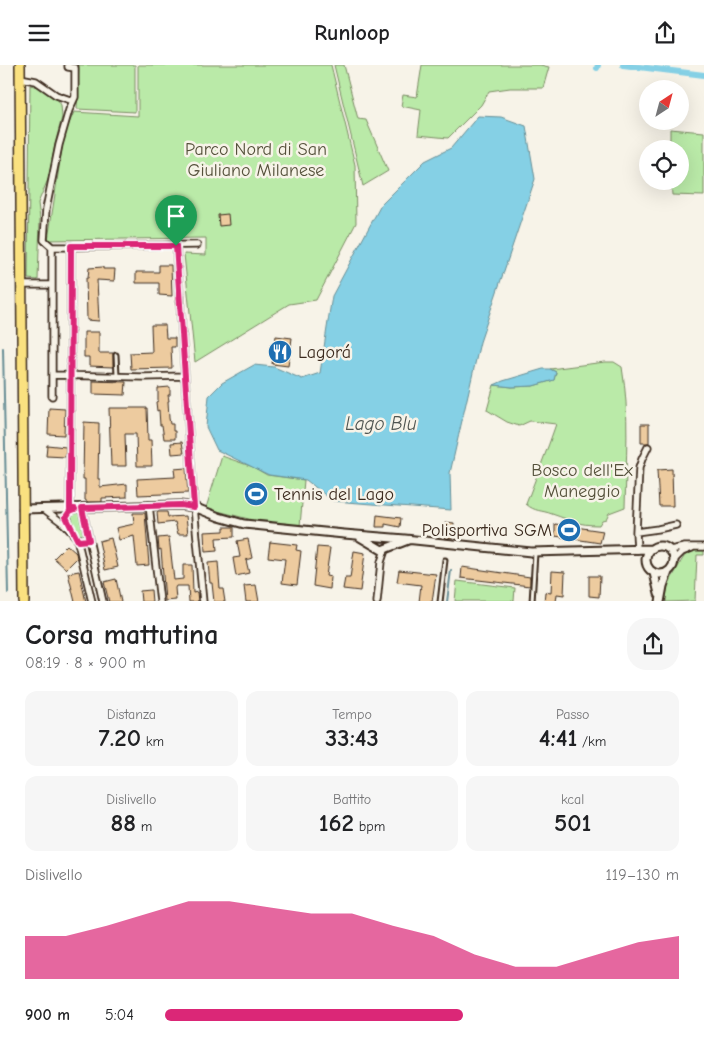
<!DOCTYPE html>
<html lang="it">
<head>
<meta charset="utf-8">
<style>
	:root { --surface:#fff; --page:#f6f6f6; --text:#202124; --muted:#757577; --accent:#db2777 }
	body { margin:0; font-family:"Comic Neue",sans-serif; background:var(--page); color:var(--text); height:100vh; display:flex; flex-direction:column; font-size:19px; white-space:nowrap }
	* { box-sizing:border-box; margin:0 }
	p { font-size:16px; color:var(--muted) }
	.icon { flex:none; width:28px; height:28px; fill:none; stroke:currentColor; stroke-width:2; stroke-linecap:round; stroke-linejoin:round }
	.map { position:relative; height:536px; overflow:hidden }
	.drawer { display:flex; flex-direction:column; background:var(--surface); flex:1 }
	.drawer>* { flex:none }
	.needle { width:32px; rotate:36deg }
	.controls { position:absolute; left:639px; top:15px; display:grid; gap:10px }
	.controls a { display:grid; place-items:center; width:50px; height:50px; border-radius:50%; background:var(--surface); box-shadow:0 5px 20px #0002; font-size:25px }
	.pin { position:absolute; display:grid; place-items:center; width:42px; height:42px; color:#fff; margin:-51px -21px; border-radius:50% 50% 50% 0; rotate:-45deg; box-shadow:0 0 5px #0007 }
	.pin .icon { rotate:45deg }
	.round { display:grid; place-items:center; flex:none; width:52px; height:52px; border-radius:20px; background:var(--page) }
	.overview { display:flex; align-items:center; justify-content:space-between; height:85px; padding:0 25px }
	h1 { font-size:28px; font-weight:700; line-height:38px }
	.stats { display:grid; grid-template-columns:repeat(3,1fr); gap:8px; height:85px; padding:5px 25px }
	.stats div { display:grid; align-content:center; border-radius:12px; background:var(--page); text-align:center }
	.stats b { font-size:25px; font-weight:700 }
	.stats small { font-size:14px; font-weight:400 }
	.stats p { font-size:14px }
	.chart { height:140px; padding:10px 25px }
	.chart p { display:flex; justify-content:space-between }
	.chart svg { width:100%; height:90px; margin-top:5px; fill:var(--accent); opacity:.7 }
	ul { padding:0 25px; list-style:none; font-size:16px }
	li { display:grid; grid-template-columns:80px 60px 1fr; align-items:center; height:38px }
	li i { height:12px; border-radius:6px; background:var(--accent) }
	header { display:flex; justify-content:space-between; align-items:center; height:65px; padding:0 25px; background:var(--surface); font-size:22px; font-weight:700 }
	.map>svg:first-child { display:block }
</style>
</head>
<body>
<header><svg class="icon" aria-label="menu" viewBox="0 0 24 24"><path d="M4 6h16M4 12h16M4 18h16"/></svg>Runloop<svg class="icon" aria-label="share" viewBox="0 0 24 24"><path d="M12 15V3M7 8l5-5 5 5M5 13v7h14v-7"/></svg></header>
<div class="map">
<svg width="704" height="537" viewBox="0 0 704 537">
	<rect width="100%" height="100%" fill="#f7f3e8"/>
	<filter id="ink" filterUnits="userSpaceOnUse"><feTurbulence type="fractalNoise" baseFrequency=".02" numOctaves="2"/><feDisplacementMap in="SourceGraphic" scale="10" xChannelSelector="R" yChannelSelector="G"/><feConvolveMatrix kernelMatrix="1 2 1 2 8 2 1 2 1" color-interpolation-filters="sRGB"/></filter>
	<g filter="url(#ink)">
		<path fill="#baeaa8" stroke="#7a8a63" d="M79,0H135V47L77,44Z
			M138,0H331L355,100L356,158L316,235L289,239L195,297L184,189L206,190V173L48,175L64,70L74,47L138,51Z
			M334,0H344L358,54L366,55L388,106L363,121Z
			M422,0H540L549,2L543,23H510L489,26L481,40L448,73L418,70L421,45L401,41L403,30L417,32Z
			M30,20L39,22L58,35L61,40L62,52L55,79L49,112L38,138L40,154L38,215L28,214Z
			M670,64L704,67V131L672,130L671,116H680V84H670Z
			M605,297H614L622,302C630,349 626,395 625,442L609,448L606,454L602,455L599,460C577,460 573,456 552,449C542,445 535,447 526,439C536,412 547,386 556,359L530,356L519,361L507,357L487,345L494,320L512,322L533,321L554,315L556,307L550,304Z
			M222,391L253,402L267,410L304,415L300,461L268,459L206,443Z
			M77,446L79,448L84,469L79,470L69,456L70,448Z
			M704,484V490H697L695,536L666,537C667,517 669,519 677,504C685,489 686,486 704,484Z
			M457,516L515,523L514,536H455Z"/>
		<path fill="#85d0e5" stroke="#678e95" d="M478,51L501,52L526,61L535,114L480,277L450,408L451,445L333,436L306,415L269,410L217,385L206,362L209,331L222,318L254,300L274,302L302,314L320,308L332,231L381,140L425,96L451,83Z
			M543,304H550L556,307L554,315L533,321L512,322L494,320L503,316Z"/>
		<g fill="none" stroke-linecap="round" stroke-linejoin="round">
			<path stroke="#678e95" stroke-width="2" d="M3,283L8,528
				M447,537L451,505"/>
			<path stroke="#85d0e5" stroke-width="6" d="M623,0L704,10
				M597,3L598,0"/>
		</g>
		<path fill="#edcb9f" stroke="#3b2a1e" d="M228,149L229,160L219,161L218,150Z
			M159,200H171L172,231L159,230V218H136V207H159Z
			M103,202V204H115L114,216L97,215L99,256L87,255L86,213H88L89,203Z
			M151,260H165L166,273H175V282H171L172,303L131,304L130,288L152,287Z
			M84,267H99V288H113V302L89,301V292H84Z
			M276,271L292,273L288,301L272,299Z
			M93,316L126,317L125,330L93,329Z
			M170,322V330H168L169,336H168L169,353L170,359H173V366H175V374H164L162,360H160L159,345L157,346L156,337L158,336V323Z
			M49,343L65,344L64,370L48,369Z
			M109,343H147L148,375H151L152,401H137L136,369H125L126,401H111Z
			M84,357L99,358L98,414H100V422L127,419V432L102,433V437H88L85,435V414H83Z
			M641,359H649V378H641Z
			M182,377L184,388L172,389L171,378Z
			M47,380L66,382V392L46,391Z
			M186,403L188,428L138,430L137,414L175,412L174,404Z
			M672,404L673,441H659L657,405Z
			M254,419L263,422L260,432L252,428Z
			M157,447H167L168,452L186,451L188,469H178L175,457L158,459Z
			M133,448H145L149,500L137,501L134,471L119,475L116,463L134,459Z
			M377,450L401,453L400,462L385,459V462H376Z
			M445,457L454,458L453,473L444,472Z
			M555,459L603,466L600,478L555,471Z
			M224,462H234V472L216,473L217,486L205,487L204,467L224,466Z
			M169,472L174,515L183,514V500H192L193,528L197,527L198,537H189L188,521H176L175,523L176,535L165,536L161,484L159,485L158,473Z
			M111,473L118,502L105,505L99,476Z
			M248,474L252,493L246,495L249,508L236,511L233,493L240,492L237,476Z
			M270,477L297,480L296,485L301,486L297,520L282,518L285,494L268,492Z
			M67,480L76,488L77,493L66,504L54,493Z
			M317,482L330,483L326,511L331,512L330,524L313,521Z
			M354,486L365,488L360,526L343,524L345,513H350Z
			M218,497L220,524H223L225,537H214L212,518H210L208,498Z
			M462,502L530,512V521L461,513Z
			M399,505L436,509L432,537H419L421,520L397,517Z
			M79,506L86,537H75L68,508Z
			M552,506L565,507L564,530L557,529L556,537H544L545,527L551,528Z
			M589,511H600L599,532L589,531Z
			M116,514L121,537H109L104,517Z
			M256,520L259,537H246L244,521Z
			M151,525L152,537H141L140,526Z"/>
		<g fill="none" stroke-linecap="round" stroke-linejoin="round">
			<g stroke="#3b2a1e" stroke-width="7">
				<path id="service" d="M116,290L117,311
					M78,476L89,475
					M440,537L445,495
					M532,537L535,488"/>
			</g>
			<g stroke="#3b2a1e" stroke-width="9">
				<path id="minor" d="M20,13L36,16L56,30L73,36
					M176,181L194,442L203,537
					M52,182L44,175L46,144L59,80L69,45L75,32V3L68,2V0
					M21,220H52
					M52,310L143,312L185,311
					M52,331V182L197,180
					M149,440L160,537
					M82,443L103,537
					M44,444L64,459L77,473L92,537
					M70,444L71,181
					M70,462L67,451L70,446L75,444
					M636,467L658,464L676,460
					M637,485L636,467L639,403L642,394L648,382
					M670,485L685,482H704
					M675,494L682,487L692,483
					M377,537L381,497L385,485"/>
			</g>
			<g stroke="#3b2a1e" stroke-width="11">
				<path id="tertiary" d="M23,444L180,440L194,442L219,452L244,459L344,469L405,474L531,487L651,484
					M360,472L382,485L408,475
					M646 495a14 14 0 1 1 28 0a14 14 0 1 1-28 0Z
					M654,508L659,529
					M660,537L663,521L668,507"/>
			</g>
			<g stroke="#3b2a1e" stroke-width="12">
				<path id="primary" d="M20,0L24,537"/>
			</g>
			<use href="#service" stroke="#f7f3e8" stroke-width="3"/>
			<use href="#minor" stroke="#f7f3e8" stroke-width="5.5"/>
			<use href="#tertiary" stroke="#f7f3e8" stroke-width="7"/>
			<use href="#primary" stroke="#fae180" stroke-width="9"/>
		</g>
	</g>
	<g fill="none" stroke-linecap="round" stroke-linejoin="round" filter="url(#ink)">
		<g stroke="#fff" stroke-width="10">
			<path id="route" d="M71,181H176L194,442L180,440L82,443L89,475L78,476L66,452L70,446L75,444H70Z"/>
		</g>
		<use href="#route" stroke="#db2777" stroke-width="6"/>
	</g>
	<defs>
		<g id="restaurant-disc" transform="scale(1.25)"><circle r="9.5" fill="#1f6fb2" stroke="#f7f3e8"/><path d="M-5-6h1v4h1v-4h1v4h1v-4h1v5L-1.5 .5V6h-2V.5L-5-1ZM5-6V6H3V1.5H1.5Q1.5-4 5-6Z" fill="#fff"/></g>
		<g id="stadium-disc" transform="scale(1.25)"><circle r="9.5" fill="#1f6fb2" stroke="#f7f3e8"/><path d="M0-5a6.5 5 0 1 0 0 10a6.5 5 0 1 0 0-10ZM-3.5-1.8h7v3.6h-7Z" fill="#fff"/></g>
	</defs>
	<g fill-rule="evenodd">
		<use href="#restaurant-disc" x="280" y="287"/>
		<use href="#stadium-disc" x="256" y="429"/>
		<use href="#stadium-disc" x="569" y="465"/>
	</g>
	<g text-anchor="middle" stroke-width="5" stroke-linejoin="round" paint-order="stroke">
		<g font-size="18" fill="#54503a" stroke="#f7f3e8">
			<text x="256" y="90">Parco Nord di San<tspan x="256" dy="21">Giuliano Milanese</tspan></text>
			<text x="582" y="411">Bosco dell'Ex<tspan x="582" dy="21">Maneggio</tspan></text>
		</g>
		<g font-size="18" fill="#3b2a1e" stroke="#f7f3e8" text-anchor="start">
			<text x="298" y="293">Lagorá</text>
			<text x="274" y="435">Tennis del Lago</text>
			<text x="552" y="471" text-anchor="end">Polisportiva SGM</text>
		</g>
		<g font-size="19" font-style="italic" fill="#4e5450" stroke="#f7f3e8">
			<text x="381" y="365">Lago Blu</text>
		</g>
	</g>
</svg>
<div class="controls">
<a><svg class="needle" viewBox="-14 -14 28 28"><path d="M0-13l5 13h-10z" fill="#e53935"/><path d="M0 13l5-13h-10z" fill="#757577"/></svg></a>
<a><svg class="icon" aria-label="locate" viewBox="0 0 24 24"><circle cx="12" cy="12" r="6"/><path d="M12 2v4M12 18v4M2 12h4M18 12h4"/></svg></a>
</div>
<div class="pin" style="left:176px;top:181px;background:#1e9e55"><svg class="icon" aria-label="arrive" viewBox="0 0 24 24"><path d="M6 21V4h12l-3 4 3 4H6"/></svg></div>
</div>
<section class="drawer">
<div class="overview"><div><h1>Corsa mattutina</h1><p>08:19 · 8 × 900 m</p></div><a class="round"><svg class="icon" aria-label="share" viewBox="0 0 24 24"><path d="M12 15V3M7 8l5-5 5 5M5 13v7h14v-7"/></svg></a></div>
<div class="stats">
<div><p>Distanza</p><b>7.20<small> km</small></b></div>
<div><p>Tempo</p><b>33:43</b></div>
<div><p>Passo</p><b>4:41<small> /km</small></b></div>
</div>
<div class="stats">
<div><p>Dislivello</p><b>88<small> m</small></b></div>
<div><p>Battito</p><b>162<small> bpm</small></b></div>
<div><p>kcal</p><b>501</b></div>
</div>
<div class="chart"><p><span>Dislivello</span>119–130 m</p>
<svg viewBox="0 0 160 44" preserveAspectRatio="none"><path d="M0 44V23L10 23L20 18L30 12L40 6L50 6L60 9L70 12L80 12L90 18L100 23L110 32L120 38L130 38L140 32L150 26L160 23V44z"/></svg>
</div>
<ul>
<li><b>900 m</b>5:04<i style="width:58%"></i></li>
</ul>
</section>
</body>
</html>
